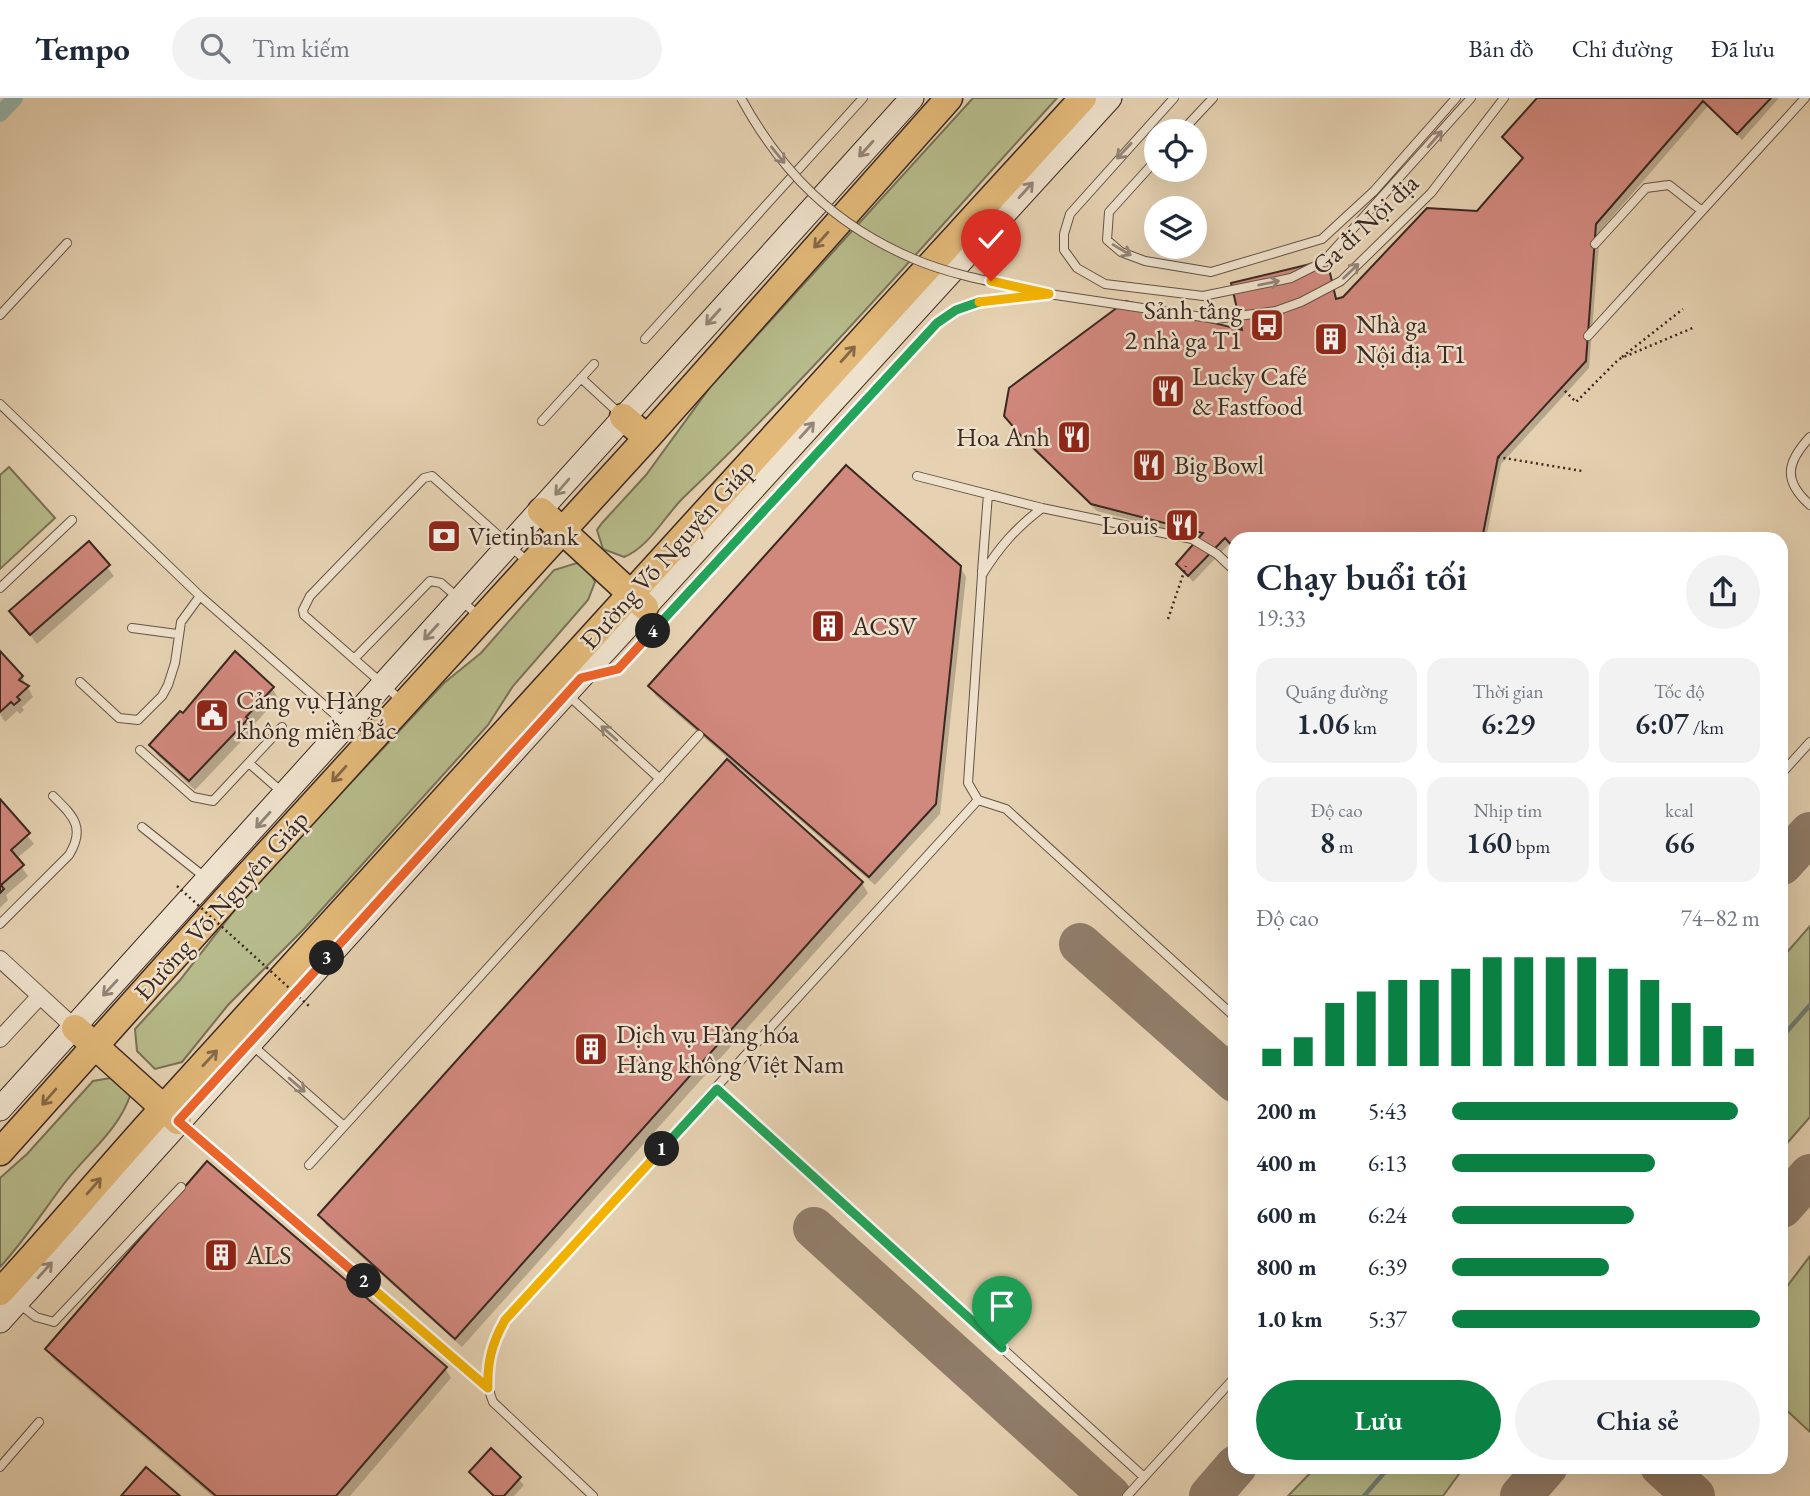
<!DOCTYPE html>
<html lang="vi">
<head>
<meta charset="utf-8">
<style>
	:root { --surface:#fff; --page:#f2f2f3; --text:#1f2937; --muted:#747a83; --line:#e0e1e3; --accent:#0b8043 }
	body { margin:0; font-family:"EB Garamond",serif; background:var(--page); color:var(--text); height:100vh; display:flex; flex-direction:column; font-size:26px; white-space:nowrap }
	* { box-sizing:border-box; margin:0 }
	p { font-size:23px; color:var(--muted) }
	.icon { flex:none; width:38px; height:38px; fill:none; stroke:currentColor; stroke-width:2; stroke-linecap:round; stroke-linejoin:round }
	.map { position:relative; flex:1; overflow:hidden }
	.side { position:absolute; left:1228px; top:434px; width:560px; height:942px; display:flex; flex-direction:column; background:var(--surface); border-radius:21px; box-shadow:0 7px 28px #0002 }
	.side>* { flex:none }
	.fabs { position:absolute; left:1144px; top:21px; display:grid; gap:14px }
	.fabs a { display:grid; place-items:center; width:63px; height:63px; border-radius:50%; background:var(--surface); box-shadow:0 7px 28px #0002; font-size:35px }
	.pin { position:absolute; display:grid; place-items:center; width:60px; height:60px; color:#fff; margin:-72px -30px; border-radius:50% 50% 50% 0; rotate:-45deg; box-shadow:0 0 7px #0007 }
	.pin .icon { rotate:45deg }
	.km { position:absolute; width:35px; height:35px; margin:-18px; border-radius:50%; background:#222; color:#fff; font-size:19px; line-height:35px; text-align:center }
	.round { display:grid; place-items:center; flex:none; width:74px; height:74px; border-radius:37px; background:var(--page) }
	.headline { display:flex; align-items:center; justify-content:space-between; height:119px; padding:0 28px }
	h1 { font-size:38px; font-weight:600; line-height:52px }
	.metrics { display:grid; grid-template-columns:repeat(3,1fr); gap:10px; height:119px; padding:7px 28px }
	.metrics div { display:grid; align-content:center; border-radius:18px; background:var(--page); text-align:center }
	.metrics b { font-size:30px; font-weight:600 }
	.metrics small { font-size:19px; font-weight:400 }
	.metrics p { font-size:19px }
	.chart { height:196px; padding:14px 28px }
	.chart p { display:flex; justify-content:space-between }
	.chart svg { width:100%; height:126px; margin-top:7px; stroke:var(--accent); stroke-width:6 }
	.button { display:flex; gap:14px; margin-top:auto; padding:14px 28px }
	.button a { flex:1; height:80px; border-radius:42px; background:var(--accent); color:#fff; font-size:28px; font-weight:600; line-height:80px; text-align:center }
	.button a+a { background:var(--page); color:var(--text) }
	ul { padding:0 28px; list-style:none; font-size:23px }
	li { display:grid; grid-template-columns:112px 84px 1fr; align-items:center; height:52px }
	li i { height:18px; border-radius:9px; background:var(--accent) }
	header { display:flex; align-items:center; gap:42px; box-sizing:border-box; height:98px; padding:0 35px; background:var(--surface); border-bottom:2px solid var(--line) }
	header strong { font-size:33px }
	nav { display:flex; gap:38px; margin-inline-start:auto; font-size:24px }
	.search { width:490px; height:63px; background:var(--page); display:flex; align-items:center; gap:18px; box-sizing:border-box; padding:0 24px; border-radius:38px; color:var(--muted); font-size:26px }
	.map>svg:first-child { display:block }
</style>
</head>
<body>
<header>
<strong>Tempo</strong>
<div class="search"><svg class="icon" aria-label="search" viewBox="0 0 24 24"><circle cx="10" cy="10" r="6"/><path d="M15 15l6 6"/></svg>Tìm kiếm</div>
<nav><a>Bản đồ</a><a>Chỉ đường</a><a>Đã lưu</a></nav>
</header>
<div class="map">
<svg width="1810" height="1398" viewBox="0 0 1810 1398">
	<rect width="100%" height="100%" fill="#e6d2b2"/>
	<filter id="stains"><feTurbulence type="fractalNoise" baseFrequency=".00286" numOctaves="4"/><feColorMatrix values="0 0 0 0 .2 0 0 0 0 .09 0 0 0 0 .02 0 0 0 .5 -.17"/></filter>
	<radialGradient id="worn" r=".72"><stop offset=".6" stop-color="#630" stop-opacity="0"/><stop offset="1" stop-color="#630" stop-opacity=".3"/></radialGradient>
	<path fill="#b7bb8b" stroke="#787256" stroke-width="2" d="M973,0H1057C934,135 815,274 683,400C664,419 649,449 624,459L603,451L597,432L602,425L646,377L711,288Z
		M9,369L55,420L0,471V377Z
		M580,464L589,472L595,484L588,502L513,588L488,627L304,831L228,907L182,964L155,971L137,953L135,931L180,882L248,795L444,585L481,555L554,472Z
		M1810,828V1019L1782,1051V860Z
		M116,979L131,995C119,1033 86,1056 63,1087C42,1115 24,1143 0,1169V1080L27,1056L93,983Z
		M1810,1158V1334L1782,1308V1195Z
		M1316,1369V1368L1464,1369L1443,1398H1288Z"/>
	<path fill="#0003" d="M1540,0H1779L1742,42L1708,8L1600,133L1589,270L1501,366L1486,441H1236V452L1229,446L1193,484L1178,466L1201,440L1097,413L1028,346L1011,325L1245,235L1326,164L1338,203L1478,115L1524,62L1504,39Z
		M89,446L114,478L37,546L12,513Z
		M960,469L966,479L940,716L875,787L737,668L735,671L862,785L868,795L462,1249L326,1127L320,1117L729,661L656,598L650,588Z
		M0,555L22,579L33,599L22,609L24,612L20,616L17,613L5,624L0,616Z
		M272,590L278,600L251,630L252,632L195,692L157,657L151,647L183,617Z
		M0,703L34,746L16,761L28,778L6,797L8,802L0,810Z
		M47,1251L445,1270L451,1280L350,1398H212L53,1261Z
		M491,1353L524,1387L514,1398H493L471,1374Z"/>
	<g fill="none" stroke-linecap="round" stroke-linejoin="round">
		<path stroke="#717e77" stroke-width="4.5" d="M1782,939L1810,907
			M1364,1398L1390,1368"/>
		<path stroke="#96b7b0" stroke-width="16" d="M0,16L15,0"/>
		<path stroke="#907d6a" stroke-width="42" d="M1782,766L1810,735
			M1080,846L1236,984
			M1782,1109L1810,1077
			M814,1130L1110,1398
			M1661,1368L1694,1398
			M1210,1398L1236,1368
			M1521,1398L1547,1368"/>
	</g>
	<path fill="#d1887d" stroke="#3a2822" stroke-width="2" d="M1537,0H1771L1737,36L1703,3L1596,126L1586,263L1498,359L1483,436L1485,441H1236V452L1225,440L1188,478L1176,466L1203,435L1091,406L1022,339L1004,318L1009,290L1126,203L1242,232L1231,185L1327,162L1336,201L1343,199L1427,110L1477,113L1523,60L1502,39Z
		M846,367L961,468L936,706L869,779L648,588Z
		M89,443L110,467L30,537L9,513Z
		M0,553L23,578L19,582L29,588L17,599L20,602L14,607L11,604L0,614Z
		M235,553L274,589L246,619L248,621L189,683L149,647L180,613L183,615Z
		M727,661L863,784L455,1241L318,1117Z
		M0,701L30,735L11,752L24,767L1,787L4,791L0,795Z
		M207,1063L447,1269L336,1398H216L45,1251Z
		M491,1350L521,1379L504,1398H494L469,1374Z
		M146,1369L180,1398H121Z"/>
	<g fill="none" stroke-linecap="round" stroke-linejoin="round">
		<g stroke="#655246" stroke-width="10">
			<path id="service" d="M1174,0L1070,116L1064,136V152L1077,170L1105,186L1203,198L1291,180L1323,164L1471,0
				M1182,33L1213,0
				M1157,61L1109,114L1107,142L1121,154L1145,163L1211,174L1322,141L1374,93L1456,0
				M1595,146L1646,90L1669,87L1702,113
				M0,217L67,145
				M1588,238L1805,0
				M645,241L863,0
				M581,280L621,317
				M0,306L200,498L365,643
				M542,323L594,266
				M1810,339C1787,364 1782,382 1810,407
				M917,378L1042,410L1192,441L1217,456L1236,474
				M982,474L988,396
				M0,490L72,422
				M132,530L177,536
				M354,561L430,483L441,485L480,519
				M592,577L618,571L937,225L956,212L975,205L1049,196L1216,221L1276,213L1301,204L1341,183L1431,95L1504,0
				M80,584L119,620L138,622L162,598L168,587L175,565L181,524L200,498
				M569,598L660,681
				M402,603L304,517L303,512L310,498L424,380L432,378L528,464
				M140,652L193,699L213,703L282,629
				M250,666L283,695
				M1782,675L1810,644
				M978,702L1006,711L1236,920
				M142,729L207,781
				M0,826L69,757C86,729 73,718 53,698
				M252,947L344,1028
				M717,991L1144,1379
				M180,1025L488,1290
				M309,1067L699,637
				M18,1205L36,1219L54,1224L181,1089
				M0,1369L39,1324
				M593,1398L493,1304C477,1264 499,1230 524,1200L978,702L968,685L982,477C999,449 1016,430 1042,410
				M1127,1398L1236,1278"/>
		</g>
		<g stroke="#655246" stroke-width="18">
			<path id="minor" d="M0,861L75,930
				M0,941L39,899"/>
		</g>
		<g stroke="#3a2822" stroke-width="25">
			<path id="secondary" d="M0,1011L912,0
				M0,1223L541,623L1110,0"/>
		</g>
		<g stroke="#3a2822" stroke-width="29">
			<path id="trunk" d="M623,319L647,340
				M541,413L645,509
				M75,930L178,1023
				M0,1054L228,799L647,340L949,0
				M0,1194C57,1133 110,1068 167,1006C473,672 776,334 1083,0"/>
		</g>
		<path stroke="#3a2822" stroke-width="2.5" stroke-dasharray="2 3.5" stroke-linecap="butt" d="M1622,259L1683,211
			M1561,289L1576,304L1619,261L1695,229
			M1498,359L1582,373
			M1168,521L1186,468"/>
		<use href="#service" stroke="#efe2cd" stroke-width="8"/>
		<use href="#minor" stroke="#efe2cd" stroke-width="16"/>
		<use href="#secondary" stroke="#efe2cd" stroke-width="23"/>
		<use href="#trunk" stroke="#e3b979" stroke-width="26"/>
		<g stroke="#655246" stroke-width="10" stroke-linecap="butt">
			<path id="service-bridge" d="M741,0C782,75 834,127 914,161C956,179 1005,186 1049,196"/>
		</g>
		<path stroke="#3a2822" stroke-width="2.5" stroke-dasharray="2 3.5" stroke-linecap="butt" d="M177,788L309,908"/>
		<use href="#service-bridge" stroke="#efe2cd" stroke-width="8"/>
	</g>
	<defs><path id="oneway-shaft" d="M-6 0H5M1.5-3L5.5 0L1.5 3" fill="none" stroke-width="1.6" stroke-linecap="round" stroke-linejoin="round" transform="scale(1.75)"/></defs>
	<g stroke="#948578">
		<use href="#oneway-shaft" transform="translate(1435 41) rotate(-49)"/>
		<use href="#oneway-shaft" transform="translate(866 51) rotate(132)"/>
		<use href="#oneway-shaft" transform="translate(1124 53) rotate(133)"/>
		<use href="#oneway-shaft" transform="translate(778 57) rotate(51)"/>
		<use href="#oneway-shaft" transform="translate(1026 92) rotate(-48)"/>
		<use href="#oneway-shaft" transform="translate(1122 152) rotate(31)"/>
		<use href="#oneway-shaft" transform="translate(1351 173) rotate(-44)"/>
		<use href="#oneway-shaft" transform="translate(1269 185) rotate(-12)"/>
		<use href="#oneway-shaft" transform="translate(713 219) rotate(132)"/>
		<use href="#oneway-shaft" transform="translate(807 332) rotate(-48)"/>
		<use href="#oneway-shaft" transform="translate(562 389) rotate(131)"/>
		<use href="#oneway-shaft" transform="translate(431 534) rotate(132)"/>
		<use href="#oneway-shaft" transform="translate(609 635) rotate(-138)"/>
		<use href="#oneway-shaft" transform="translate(263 722) rotate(132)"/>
		<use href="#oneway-shaft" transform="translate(110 890) rotate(133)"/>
		<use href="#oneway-shaft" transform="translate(297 987) rotate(41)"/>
		<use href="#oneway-shaft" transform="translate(45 1172) rotate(-48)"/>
	</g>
	<g stroke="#866949">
		<use href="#oneway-shaft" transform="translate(821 142) rotate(132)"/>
		<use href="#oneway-shaft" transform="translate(848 256) rotate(-48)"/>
		<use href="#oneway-shaft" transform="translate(339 676) rotate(132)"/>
		<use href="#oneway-shaft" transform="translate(210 960) rotate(-47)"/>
		<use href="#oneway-shaft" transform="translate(49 999) rotate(131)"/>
		<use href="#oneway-shaft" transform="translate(94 1088) rotate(-49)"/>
	</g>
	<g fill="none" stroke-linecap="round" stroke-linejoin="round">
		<g stroke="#fff" stroke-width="14">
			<path id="split-1" d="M662,1051L717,991L1002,1250"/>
		</g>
		<g stroke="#fff" stroke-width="14">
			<path id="split-2" d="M364,1183L488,1290C487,1264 492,1245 505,1222L662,1051"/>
		</g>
		<g stroke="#fff" stroke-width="14">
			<path id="split-3" d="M327,860L178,1023L364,1183"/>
		</g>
		<g stroke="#fff" stroke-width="14">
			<path id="split-4" d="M327,860L581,580L618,571L653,533"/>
		</g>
		<g stroke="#fff" stroke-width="14">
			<path id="split-5" d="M653,533L937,225L956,212L979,204"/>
		</g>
		<g stroke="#fff" stroke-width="14">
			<path id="split-6" d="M979,204L1049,196L991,183"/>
		</g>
		<use href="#split-1" stroke="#22a559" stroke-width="9"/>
		<use href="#split-2" stroke="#f5b400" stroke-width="9"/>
		<use href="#split-3" stroke="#f0652b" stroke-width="9"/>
		<use href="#split-4" stroke="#f0652b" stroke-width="9"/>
		<use href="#split-5" stroke="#22a559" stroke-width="9"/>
		<use href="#split-6" stroke="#f5b400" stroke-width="9"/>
	</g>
	<defs>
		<g id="bus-square" transform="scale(1.75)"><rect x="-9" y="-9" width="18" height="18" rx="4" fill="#8f2418" stroke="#efe2cd"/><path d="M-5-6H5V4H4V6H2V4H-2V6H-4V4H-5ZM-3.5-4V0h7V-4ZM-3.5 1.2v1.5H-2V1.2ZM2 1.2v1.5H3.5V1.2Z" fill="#fff"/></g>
		<g id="building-square" transform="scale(1.75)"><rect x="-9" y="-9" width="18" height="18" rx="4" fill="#8f2418" stroke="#efe2cd"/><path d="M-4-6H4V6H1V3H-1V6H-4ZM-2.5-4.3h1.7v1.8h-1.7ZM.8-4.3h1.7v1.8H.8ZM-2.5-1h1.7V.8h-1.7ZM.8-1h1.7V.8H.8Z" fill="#fff"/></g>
		<g id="restaurant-square" transform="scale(1.75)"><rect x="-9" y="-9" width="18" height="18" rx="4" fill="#8f2418" stroke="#efe2cd"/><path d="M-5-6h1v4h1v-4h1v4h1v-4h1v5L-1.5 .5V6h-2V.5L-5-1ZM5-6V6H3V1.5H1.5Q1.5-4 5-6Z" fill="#fff"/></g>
		<g id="bank-square" transform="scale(1.75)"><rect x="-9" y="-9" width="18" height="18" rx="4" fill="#8f2418" stroke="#efe2cd"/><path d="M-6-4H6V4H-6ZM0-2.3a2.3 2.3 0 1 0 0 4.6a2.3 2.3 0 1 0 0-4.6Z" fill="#fff"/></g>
		<g id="civic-square" transform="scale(1.75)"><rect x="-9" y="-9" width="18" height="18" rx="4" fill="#8f2418" stroke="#efe2cd"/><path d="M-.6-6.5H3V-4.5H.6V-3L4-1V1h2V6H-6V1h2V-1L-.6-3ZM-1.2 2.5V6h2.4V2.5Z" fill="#fff"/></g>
	</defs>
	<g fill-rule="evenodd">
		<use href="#bus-square" x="1267" y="227"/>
		<use href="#building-square" x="1331" y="241"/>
		<use href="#restaurant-square" x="1168" y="293"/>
		<use href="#restaurant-square" x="1074" y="339"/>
		<use href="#restaurant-square" x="1149" y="367"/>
		<use href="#restaurant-square" x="1182" y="427"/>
		<use href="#bank-square" x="444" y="438"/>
		<use href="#building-square" x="828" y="528"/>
		<use href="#civic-square" x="212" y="617"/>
		<use href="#building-square" x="591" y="951"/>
		<use href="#building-square" x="221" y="1157"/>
	</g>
	<g text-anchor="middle" stroke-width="5" stroke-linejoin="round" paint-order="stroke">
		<g font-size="26" fill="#3a2822" stroke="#efe2cd">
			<text transform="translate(1365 126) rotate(-43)" y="9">Ga đi Nội địa</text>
			<text transform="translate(667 456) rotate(-48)" y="9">Đường Võ Nguyên Giáp</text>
			<text transform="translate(221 807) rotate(-48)" y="9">Đường Võ Nguyên Giáp</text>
		</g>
		<g font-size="26" fill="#3a2822" stroke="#efe2cd" text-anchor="start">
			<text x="1242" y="221" text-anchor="end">Sảnh tầng<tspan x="1242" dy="30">2 nhà ga T1</tspan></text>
			<text x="1356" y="235">Nhà ga<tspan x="1356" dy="30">Nội địa T1</tspan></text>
			<text x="1192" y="287">Lucky Café<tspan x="1192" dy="30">&amp; Fastfood</tspan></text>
			<text x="1050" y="348" text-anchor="end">Hoa Anh</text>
			<text x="1174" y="376">Big Bowl</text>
			<text x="1158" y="436" text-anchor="end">Louis</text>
			<text x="468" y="447">Vietinbank</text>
			<text x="852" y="537">ACSV</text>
			<text x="236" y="611">Cảng vụ Hàng<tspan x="236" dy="30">không miền Bắc</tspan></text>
			<text x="616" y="945">Dịch vụ Hàng hóa<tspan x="616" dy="30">Hàng không Việt Nam</tspan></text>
			<text x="246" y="1166">ALS</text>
		</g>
	</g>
	<rect width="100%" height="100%" filter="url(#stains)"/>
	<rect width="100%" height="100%" fill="url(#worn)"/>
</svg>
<div class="fabs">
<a><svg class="icon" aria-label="locate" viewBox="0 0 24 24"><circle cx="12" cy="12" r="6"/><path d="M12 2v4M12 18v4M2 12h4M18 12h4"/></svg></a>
<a><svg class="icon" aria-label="layers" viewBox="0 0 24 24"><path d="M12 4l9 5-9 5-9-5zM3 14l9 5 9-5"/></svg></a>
</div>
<div class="pin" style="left:1002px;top:1250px;background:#1e9e55"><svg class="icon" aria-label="arrive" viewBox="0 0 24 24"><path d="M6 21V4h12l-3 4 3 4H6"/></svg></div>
<div class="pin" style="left:991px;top:183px;background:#d93025"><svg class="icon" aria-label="check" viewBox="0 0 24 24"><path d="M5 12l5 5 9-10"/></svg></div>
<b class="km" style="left:662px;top:1051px">1</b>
<b class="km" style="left:364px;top:1183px">2</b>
<b class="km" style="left:327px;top:860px">3</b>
<b class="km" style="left:653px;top:533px">4</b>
<section class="side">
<div class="headline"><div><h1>Chạy buổi tối</h1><p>19:33</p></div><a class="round"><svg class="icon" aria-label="share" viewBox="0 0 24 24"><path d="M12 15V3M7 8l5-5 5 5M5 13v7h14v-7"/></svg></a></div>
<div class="metrics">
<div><p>Quãng đường</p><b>1.06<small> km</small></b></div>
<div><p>Thời gian</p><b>6:29</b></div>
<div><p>Tốc độ</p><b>6:07<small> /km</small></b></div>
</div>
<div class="metrics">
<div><p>Độ cao</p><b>8<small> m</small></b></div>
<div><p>Nhịp tim</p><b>160<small> bpm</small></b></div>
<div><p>kcal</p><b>66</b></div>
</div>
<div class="chart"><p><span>Độ cao</span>74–82 m</p>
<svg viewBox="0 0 160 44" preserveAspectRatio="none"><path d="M5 44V38M15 44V34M25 44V22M35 44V18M45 44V14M55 44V14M65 44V10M75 44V6M85 44V6M95 44V6M105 44V6M115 44V10M125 44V14M135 44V22M145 44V30M155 44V38"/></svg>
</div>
<ul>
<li><b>200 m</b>5:43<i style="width:93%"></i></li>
<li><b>400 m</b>6:13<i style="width:66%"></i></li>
<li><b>600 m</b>6:24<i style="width:59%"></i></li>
<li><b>800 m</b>6:39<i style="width:51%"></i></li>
<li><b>1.0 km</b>5:37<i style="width:100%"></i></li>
</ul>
<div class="button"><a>Lưu</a><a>Chia sẻ</a></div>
</section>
</div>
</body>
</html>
